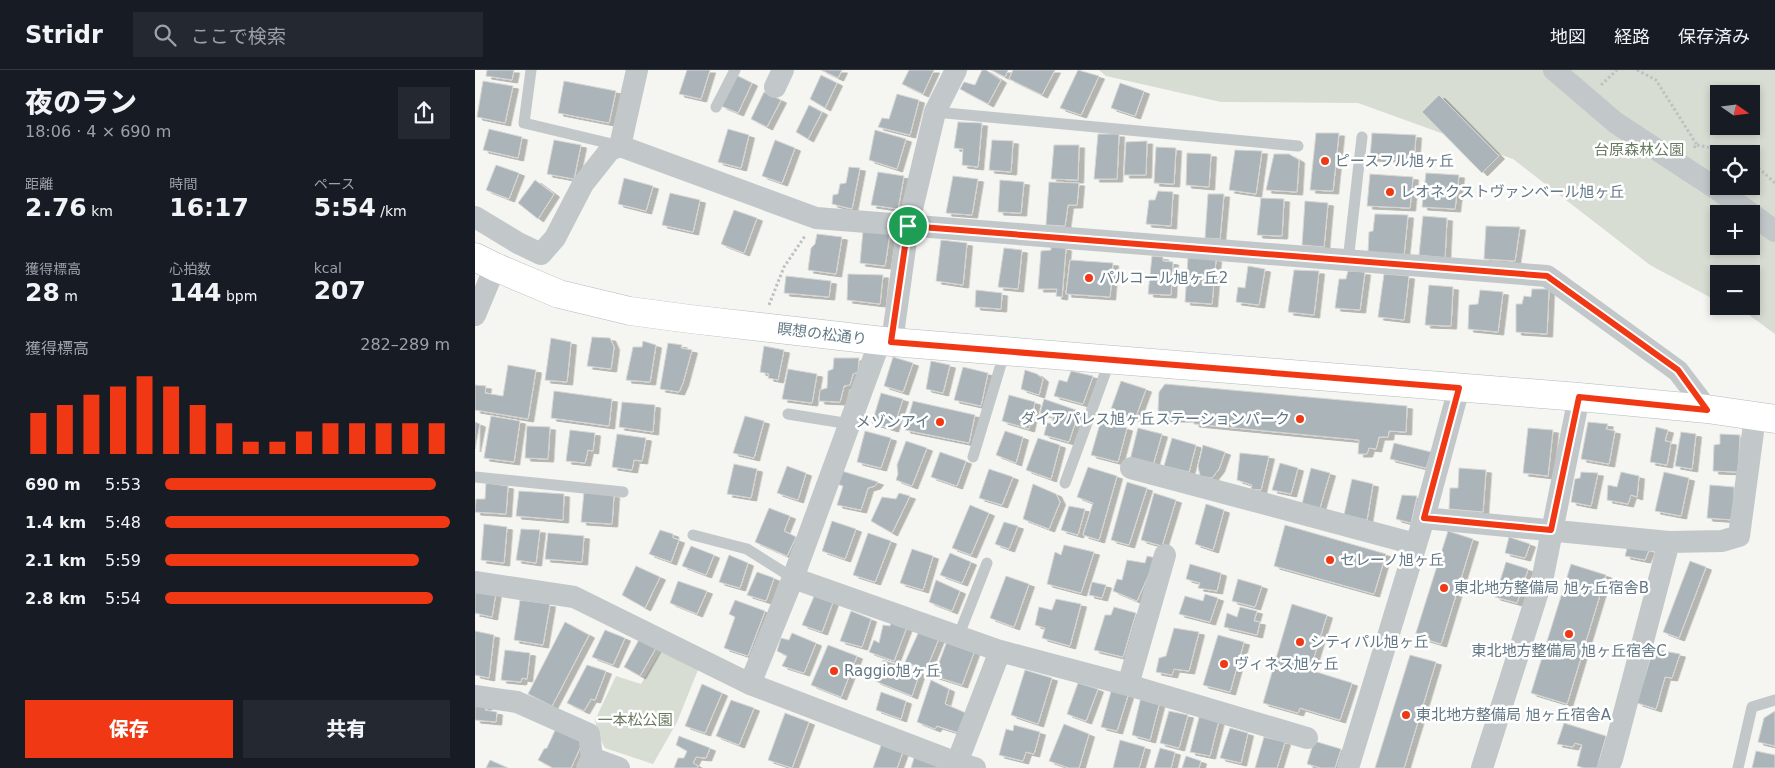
<!DOCTYPE html>
<html lang="ja">
<head>
<meta charset="utf-8">
<style>
	:root { --surface:#171b24; --page:#242831; --text:#f1f3f6; --muted:#9ea1a6; --line:#363941; --accent:#f13815 }
	body { margin:0; font-family:"DejaVu Sans","Noto Sans JP",sans-serif; background:var(--page); color:var(--text); height:100vh; display:flex; flex-direction:column; font-size:19px; white-space:nowrap }
	* { box-sizing:border-box; margin:0 }
	p { font-size:16px; color:var(--muted) }
	.icon { flex:none; width:28px; height:28px; fill:none; stroke:currentColor; stroke-width:2; stroke-linecap:round; stroke-linejoin:round }
	.map { position:relative; flex:1; overflow:hidden }
	.details { display:flex; flex-direction:column; background:var(--surface); width:475px }
	.details>* { flex:none }
	.needle { width:32px; rotate:104deg }
	.tools { position:absolute; left:1235px; top:15px; display:grid; gap:10px }
	.tools a { display:grid; place-items:center; width:50px; height:50px; border-radius:0px; background:var(--surface); box-shadow:0 2px 8px #0003; font-size:25px }
	.pin { position:absolute; display:grid; place-items:center; width:42px; height:42px; color:#fff; margin:-21px; border:2px solid #fff; border-radius:50%; box-shadow:0 1px 5px #0007 }
	.round { display:grid; place-items:center; flex:none; width:52px; height:52px; border-radius:0px; background:var(--page) }
	.summary { display:flex; align-items:center; justify-content:space-between; height:85px; padding:0 25px }
	h1 { font-size:28px; font-weight:800; line-height:38px }
	.figures { display:grid; grid-template-columns:repeat(3,1fr); gap:8px; height:85px; padding:5px 25px }
	.figures div { display:grid; align-content:center }
	.figures b { font-size:25px; font-weight:800 }
	.figures small { font-size:14px; font-weight:400 }
	.figures p { font-size:14px }
	.chart { height:140px; padding:10px 25px }
	.chart p { display:flex; justify-content:space-between }
	.chart svg { width:100%; height:90px; margin-top:5px; stroke:var(--accent); stroke-width:6 }
	.primary-button { display:flex; gap:10px; margin-top:auto; padding:10px 25px }
	.primary-button a { flex:1; height:58px; border-radius:0px; background:var(--accent); color:#fff; font-size:20px; font-weight:800; line-height:58px; text-align:center }
	.primary-button a+a { background:var(--page); color:var(--text) }
	ul { padding:0 25px; list-style:none; font-size:16px }
	li { display:grid; grid-template-columns:80px 60px 1fr; align-items:center; height:38px }
	li i { height:12px; border-radius:6px; background:var(--accent) }
	header { display:flex; align-items:center; gap:30px; box-sizing:border-box; height:70px; padding:0 25px; background:var(--surface); border-bottom:1px solid var(--line) }
	header strong { font-size:24px }
	nav { display:flex; gap:28px; margin-inline-start:auto; font-size:18px }
	.search { width:350px; height:45px; background:var(--page); display:flex; align-items:center; gap:12px; box-sizing:border-box; padding:0 18px; border-radius:0px; color:var(--muted); font-size:19px }
	main { display:flex; flex:1; min-height:0 }
	.map>svg:first-child { display:block }
</style>
</head>
<body>
<header>
<strong>Stridr</strong>
<div class="search"><svg class="icon" aria-label="search" viewBox="0 0 24 24"><circle cx="10" cy="10" r="6"/><path d="M15 15l6 6"/></svg>ここで検索</div>
<nav><a>地図</a><a>経路</a><a>保存済み</a></nav>
</header>
<main>
<section class="details">
<div class="summary"><div><h1>夜のラン</h1><p>18:06 · 4 × 690 m</p></div><a class="round"><svg class="icon" aria-label="share" viewBox="0 0 24 24"><path d="M12 15V3M7 8l5-5 5 5M5 13v7h14v-7"/></svg></a></div>
<div class="figures">
<div><p>距離</p><b>2.76<small> km</small></b></div>
<div><p>時間</p><b>16:17</b></div>
<div><p>ペース</p><b>5:54<small> /km</small></b></div>
</div>
<div class="figures">
<div><p>獲得標高</p><b>28<small> m</small></b></div>
<div><p>心拍数</p><b>144<small> bpm</small></b></div>
<div><p>kcal</p><b>207</b></div>
</div>
<div class="chart"><p><span>獲得標高</span>282–289 m</p>
<svg viewBox="0 0 160 44" preserveAspectRatio="none"><path d="M5 44V24M15 44V20M25 44V15M35 44V11M45 44V6M55 44V11M65 44V20M75 44V29M85 44V38M95 44V38M105 44V33M115 44V29M125 44V29M135 44V29M145 44V29M155 44V29"/></svg>
</div>
<ul>
<li><b>690 m</b>5:53<i style="width:95%"></i></li>
<li><b>1.4 km</b>5:48<i style="width:100%"></i></li>
<li><b>2.1 km</b>5:59<i style="width:89%"></i></li>
<li><b>2.8 km</b>5:54<i style="width:94%"></i></li>
</ul>
<div class="primary-button"><a>保存</a><a>共有</a></div>
</section>
<div class="map">
<svg width="1300" height="698" viewBox="0 0 1300 698">
	<defs>
		<filter id="shadow"><feDropShadow dx="5.5" dy="3" stdDeviation="0" flood-color="#0004"/></filter>
	</defs>
	<rect width="100%" height="100%" fill="#f5f5f1"/>
	<path fill="#d7ddd2" fill-rule="evenodd" d="M624,0H1300V264L1270,242L1266,240L1264,243L1252,236H1276V204H1244V232L1175,195L1038,89L883,33L746,32L631,6ZM1244,24H1276V56H1244ZM1244,84H1276V116H1244ZM1244,144H1276V176H1244Z
		M192,571L227,590L202,652L178,694L130,678L125,669L120,650L141,606L166,614Z"/>
	<path fill="#abb5b9" stroke="#d7d6d4" filter="url(#shadow)" d="M12,0H39L37,10L11,6Z
		M212,0H235L226,29L204,24Z
		M346,0H367L363,8Z
		M434,0H459L448,24L427,14Z
		M507,0H511L526,10L513,34L485,19L489,12L500,15Z
		M516,0H533L530,7Z
		M538,0H580L567,25L534,9Z
		M603,0L624,6L606,45L585,38Z
		M261,5L277,13L263,43L246,36Z
		M346,5L362,13L350,38L335,29Z
		M8,11L38,16L30,53L2,47Z
		M89,11L141,21L134,53L83,43Z
		M645,13L669,21L660,46L636,38Z
		M289,22L306,30L292,57L276,49Z
		M422,24L444,30L435,65L403,57L407,48L414,49Z
		M964,25L1024,86L1007,103L947,42Z
		M334,35L347,42L333,69L321,62Z
		M483,52L507,53L503,97L487,95L488,79L479,78Z
		M14,59L47,67L43,88L8,80Z
		M253,59L274,65L266,98L243,92Z
		M400,60L431,69L422,99L394,90Z
		M841,63H864L858,121L835,120Z
		M897,63L941,65L939,90L895,88Z
		M623,64H644L642,109H619Z
		M79,70L106,75L99,109L72,104Z
		M300,70L320,78L307,113L287,106Z
		M517,70L538,71L536,102L514,100Z
		M672,71L671,105H649L651,72Z
		M579,75H604L603,110L576,109Z
		M681,77L701,78L699,114L679,113Z
		M760,80L787,81L781,124L754,120Z
		M712,83L736,84L734,117L711,115Z
		M799,84H814L824,90L822,122L791,120Z
		M21,95L44,103L34,129L11,120Z
		M374,97L385,98L377,139L357,134L358,125L363,124L365,114L371,113Z
		M403,102L429,106L423,139L396,135Z
		M951,103L984,105L980,139L947,137Z
		M895,104L938,107L935,138L892,136Z
		M478,106L503,109L497,145L471,143Z
		M149,108L178,116L171,141L143,134Z
		M60,110L79,124L63,149L43,133Z
		M525,110L549,112L546,143L523,142Z
		M574,112L604,113L602,135H593L590,156L571,155Z
		M683,121L698,122L696,156L671,154L674,130H680Z
		M195,123L225,130L218,162L187,155Z
		M733,124H749L745,169L730,168Z
		M786,128L809,129L807,166L782,165Z
		M830,131L853,133L849,177L827,175Z
		M259,140L282,148L269,183L246,174Z
		M900,144L933,145L929,185L893,182L894,162L898,161Z
		M948,146L972,148L970,188L944,185Z
		M1011,156L1045,157L1040,191L1009,189Z
		M388,161L415,163L410,196L385,193Z
		M342,164L367,167L361,204L333,200L336,178L340,174Z
		M466,170L492,173L488,215L461,211Z
		M576,175L591,178L587,227L581,226L582,219H563L566,181L576,180Z
		M529,178L547,180L543,219L523,217Z
		M677,186L688,187V191L698,192L696,225L673,224Z
		M713,187L741,189L737,234L710,232Z
		M595,190L638,193L635,227L591,224Z
		M773,196L790,199L784,235L761,232L763,217L770,218Z
		M819,200L844,201L839,245L813,242Z
		M873,201L890,202L885,240L860,238L864,209H871Z
		M373,204L408,205L405,234L372,230Z
		M909,204L934,206L929,250L903,247Z
		M311,206L356,211L354,227L309,223Z
		M954,215L978,217L976,256L950,255Z
		M1057,219H1074L1072,264L1041,262V234H1047L1049,226L1056,227Z
		M501,220L527,223L526,239L500,237Z
		M1005,220L1028,222L1023,262L993,259L994,235L1003,234Z
		M117,267L135,268L139,277L136,299L112,296Z
		M76,268L96,272L92,312L70,310Z
		M168,271L181,275L175,312L151,310L158,277H167Z
		M193,273L207,275L206,278L217,280L208,313L204,322L185,319Z
		M289,276L309,280L303,310L293,308L294,304L285,302Z
		M418,287L438,293L428,322L409,316Z
		M359,288H384L383,302L378,304L375,315L369,316L365,332L344,331L345,320L352,318L353,301L358,299Z
		M456,291L475,295L468,323L451,319Z
		M33,295L61,300L53,349L0,340V315L11,316L10,323L28,326Z
		M488,297L513,303L506,336L479,330Z
		M313,299L342,304L337,333L307,329Z
		M550,300L562,304L568,309L564,325L546,319Z
		M596,301L618,306L608,334L579,326L584,310L592,312Z
		M646,311L671,319L660,349L636,339Z
		M690,314L932,336L931,362L914,361L913,367H904L901,379L894,378L892,384H883L884,370L719,354L718,349H689L683,340L684,322Z
		M79,321L137,329L134,356L76,348Z
		M406,323L428,329L418,359L397,353Z
		M534,325L560,332L554,359L527,351Z
		M569,329L604,341L594,372L569,365L572,353H577L578,347L565,343Z
		M438,331L500,345L494,373L430,360Z
		M147,332L180,335L178,362L144,357Z
		M16,346L45,351L39,392L9,388Z
		M270,346L289,351L279,388L258,383Z
		M626,350L652,358L643,392L616,385Z
		M0,352L5,354L0,379Z
		M1113,352L1133,354L1131,359L1140,361L1134,394L1106,389Z
		M52,356L75,357L73,389L50,388Z
		M1181,357L1193,360L1190,371L1196,372L1192,395L1175,392Z
		M663,358L687,364L678,395L655,390Z
		M1053,358L1078,360L1073,406L1048,403Z
		M95,360L120,363L118,381L113,380L110,393L91,391Z
		M390,361L416,368L406,398L382,392Z
		M530,361L548,367L541,393L521,385Z
		M1206,362L1221,364L1217,399L1200,396Z
		M142,364L171,368L167,391L159,390L157,400L137,397Z
		M1245,364L1265,365L1263,402L1238,401L1239,375L1245,374Z
		M563,368L585,375L576,409L551,400Z
		M697,368L721,375L714,402L689,396Z
		M431,371L452,378L437,416L421,410L423,404L422,395Z
		M919,373L956,382L951,398L915,389Z
		M728,375L750,382L744,399L737,408L725,406L723,396Z
		M465,382L491,391L482,416L456,407Z
		M765,383L794,386L786,420L776,419L777,415L762,410Z
		M805,393L823,398L816,424L797,420Z
		M259,394L282,399L276,428L252,424Z
		M312,396L331,403L323,430L302,423Z
		M613,397L642,406L624,470L608,465L618,433L602,427Z
		M836,398L855,403L844,441L826,438Z
		M984,398L1011,400L1008,442L974,439L975,418H983Z
		M514,399L538,407L527,435L504,428Z
		M367,401L403,412L400,416L393,418L386,440L362,435L368,416L362,414Z
		M1106,402L1123,403L1116,436L1096,432L1100,409L1105,408Z
		M1146,402L1164,406L1162,427L1156,425L1153,434L1132,430L1133,415L1142,417Z
		M1189,402L1214,408L1206,446L1180,441Z
		M877,409L898,414L892,450L869,445Z
		M652,412L672,418L654,475L636,470Z
		M11,413L33,416L31,444L0,442L1,429H10Z
		M558,414L581,424L585,432L574,459L548,449Z
		M1235,415L1259,417V450L1232,448Z
		M44,421L89,424L88,450L41,446Z
		M109,422L139,425L137,454L106,452Z
		M424,423L435,426L417,463L396,451L407,427L421,429Z
		M679,423L701,430L687,476L666,470Z
		M927,425L942,426L936,453L921,449Z
		M731,434L749,440L738,480L720,474Z
		M495,435L514,443L496,485L477,478Z
		M594,436L610,439L603,465L586,460Z
		M294,438L315,446L309,461L321,467L312,486L280,472Z
		M357,451L381,459L370,489L347,481Z
		M529,452L543,456L534,479L520,474Z
		M9,454L32,457L29,493L6,490Z
		M810,455L911,484L899,524L799,496Z
		M46,459L65,460L61,493L41,490Z
		M185,460L198,464V468L204,470L196,492L174,484Z
		M973,461L998,469L966,574L940,566Z
		M73,463L109,466L107,492L70,489Z
		M393,463L416,471L400,512L378,505Z
		M1034,467L1055,474L1050,488L1030,483Z
		M589,475L619,482L606,523L572,514L580,482L586,485Z
		M1153,475L1174,480L1170,490L1150,486Z
		M216,476L239,485L231,505L207,496Z
		M437,479L458,486L448,520L425,513Z
		M475,483L496,492L487,513L465,505Z
		M254,485L273,493L265,518L244,512Z
		M672,486L681,488L662,531L638,521L642,509L647,510L652,490L670,493Z
		M1215,491L1231,497L1204,568L1188,562Z
		M1031,492L1053,499L1042,533L1020,527Z
		M715,494L746,503L742,521L723,518L725,513L711,509Z
		M1096,494L1131,505L1092,634L1056,623Z
		M161,496L185,507L170,538L147,525Z
		M282,502L299,508L291,531L272,525Z
		M531,506L554,514L539,557L515,548Z
		M763,509L787,516L780,537L757,531Z
		M461,510L485,521L477,541L454,532Z
		M203,511L232,521L222,544L195,533Z
		M617,512L631,515L627,528L614,525Z
		M0,513L22,516L17,547L0,543V544Z
		M340,524L358,532L347,562L327,555Z
		M730,524L743,528L735,552L704,544L710,526L728,531Z
		M581,529L606,534L595,576L567,568L570,558L560,555L564,537L577,540Z
		M45,530L75,534L68,575L39,570Z
		M260,530L290,541L273,586L249,578L260,547L254,544Z
		M817,534L852,545L835,600L877,613L865,650L825,638L823,643L788,633Z
		M639,537L661,543L648,587L619,580L630,545H636Z
		M765,537L782,541L779,551L785,552L782,565L749,557L752,543L762,547Z
		M376,541L396,549L387,577L365,571Z
		M418,547L433,554L419,591L394,582L399,570L404,573L408,555L415,556Z
		M90,552L114,565L77,636L53,624Z
		M446,557L465,566L451,600L430,592Z
		M699,558L724,562L714,601L699,599L697,605L681,602L684,588L691,586Z
		M130,560L150,568L138,595L117,587Z
		M0,561L19,565L14,608L0,605Z
		M317,563L341,573L329,603L307,596L312,586L302,581L306,568L314,570Z
		M743,565L769,572L755,622L728,615Z
		M166,566L182,576L165,606L149,597Z
		M474,566L501,577L487,615L459,606Z
		M353,575L382,586L366,627L336,615Z
		M1178,579L1205,584L1197,608L1190,607L1181,639L1162,633Z
		M30,580L55,583L52,609L47,608L46,612L26,610Z
		M935,585L961,592L929,698H900Z
		M408,590L445,602L437,626L400,611Z
		M112,595L131,601L120,630L116,629L109,641L92,633Z
		M550,600L577,608L563,654L536,645Z
		M456,610L474,619L470,634L491,643L484,663L462,656L460,659L442,652Z
		M603,613L623,619L611,651L592,644Z
		M227,614L247,623L230,663L210,656Z
		M637,618L654,622L642,661L626,657Z
		M406,622L431,631L426,649L401,640Z
		M666,627L685,631L675,670L657,665Z
		M256,630L279,638L264,675L241,666Z
		M0,632L13,633L10,640L22,642L21,652L0,650Z
		M694,641L713,645L704,678L685,673Z
		M1300,641V676L1283,672L1289,648Z
		M310,643L334,652L317,698L293,690Z
		M725,644L744,650L735,686L715,682Z
		M1089,653L1131,666L1122,698H1109L1102,696L1107,675L1100,673L1098,677L1082,674Z
		M589,654L614,664L604,698H594L574,691Z
		M539,655L565,662L559,684L551,682L548,691L524,685L531,659L538,661Z
		M82,656L107,668L106,676L96,698H78L63,690L69,679L72,678Z
		M755,658L773,663L766,693L745,688Z
		M204,666L235,678L231,688L221,687L218,693L223,696L222,698H199L203,688H209L212,681L201,675Z
		M789,667L810,672L802,698H780Z
		M645,670L670,677L664,698H638Z
		M839,671L866,679L860,698H846L832,694Z
		M407,673L429,679L422,698H398Z
		M685,678L700,682L696,698H679Z
		M1281,681L1300,685V698H1277Z
		M440,685L463,694L462,698H436Z
		M711,686L726,691L724,698H707Z
		M15,690L33,698H11Z"/>
	<g fill="none" stroke-linecap="round" stroke-linejoin="round">
		<g stroke="#b4babe" stroke-width="29">
			<path id="secondary" d="M0,187L20,197L84,224L155,241L215,249L417,272L1104,327L1232,339L1300,349"/>
		</g>
		<path stroke="#bec0c2" stroke-width="3" stroke-dasharray="2.5 2.5" stroke-linecap="butt" d="M1162,0L1181,10L1222,75L1217,79
			M1126,15L1142,0
			M1222,75L1268,84
			M1276,91L1300,113
			M294,235L309,197L330,166"/>
		<path stroke="#c2c7ca" stroke-width="11" d="M56,0L49,53L141,75
			M241,37L260,0
			M460,42L823,76
			M873,191L887,67
			M313,344L375,354
			M498,387L530,281
			M0,407L148,422
			M590,413L635,290
			M218,465L272,479L318,508
			M483,567L512,493
			M1263,698L1277,637L1300,630"/>
		<path stroke="#c2c7ca" stroke-width="22" d="M1079,0L1141,53L1245,121L1300,161
			M300,17L308,0
			M145,76L162,0
			M0,147L43,173L66,184L80,168L108,114L135,80L145,76L341,148L1072,206L1203,301L1232,339
			M0,245L20,197
			M417,272L433,156L460,42L481,0
			M656,398L940,474
			M949,448L1194,472L1247,471L1264,466L1280,347
			M318,508L525,581L653,615L832,668
			M0,512L99,527L275,614L482,693L500,698
			M275,614L318,508L405,271
			M653,615L690,485
			M0,626L42,632L114,664L117,688
			M112,698L117,688L144,698
			M480,698L525,581
			M873,698L949,448L984,318
			M1007,698L1068,506L1104,327
			M1133,698L1137,689L1194,472"/>
		<use href="#secondary" stroke="#fff" stroke-width="28"/>
	</g>
	<g fill="none" stroke-linecap="round" stroke-linejoin="round">
		<g stroke="#fff" stroke-width="10">
			<path id="route" d="M433,156L1072,206L1203,300L1232,340L1104,327L1076,460L949,448L984,318L416,272Z"/>
		</g>
		<use href="#route" stroke="#f13815" stroke-width="6"/>
	</g>
	<g fill="#f13815" stroke="#fff" stroke-width="2">
		<circle cx="850" cy="91" r="5"/>
		<circle cx="915" cy="122" r="5"/>
		<circle cx="614" cy="208" r="5"/>
		<circle cx="825" cy="349" r="5"/>
		<circle cx="465" cy="352" r="5"/>
		<circle cx="855" cy="490" r="5"/>
		<circle cx="969" cy="518" r="5"/>
		<circle cx="1094" cy="564" r="5"/>
		<circle cx="825" cy="572" r="5"/>
		<circle cx="749" cy="594" r="5"/>
		<circle cx="359" cy="601" r="5"/>
		<circle cx="931" cy="645" r="5"/>
	</g>
	<g text-anchor="middle" stroke-width="5" stroke-linejoin="round" paint-order="stroke">
		<g font-size="15" fill="#687b61" stroke="#fff">
			<text x="1164" y="85">台原森林公園</text>
			<text x="160" y="655">一本松公園</text>
		</g>
		<g font-size="15" fill="#627885" stroke="#fff" text-anchor="start">
			<text x="860" y="96">ピースフル旭ヶ丘</text>
			<text x="925" y="127">レオネクストヴァンベール旭ヶ丘</text>
			<text x="624" y="213">パルコール旭ヶ丘2</text>
			<text x="815" y="354" text-anchor="end">ダイアパレス旭ヶ丘ステーションパーク</text>
			<text x="455" y="357" text-anchor="end">メゾンアイ</text>
			<text x="865" y="495">セレーノ旭ヶ丘</text>
			<text x="979" y="523">東北地方整備局 旭ヶ丘宿舎B</text>
			<text x="835" y="577">シティパル旭ヶ丘</text>
			<text x="1094" y="586" text-anchor="middle">東北地方整備局 旭ヶ丘宿舎C</text>
			<text x="759" y="599">ヴィネス旭ヶ丘</text>
			<text x="369" y="606">Raggio旭ヶ丘</text>
			<text x="941" y="650">東北地方整備局 旭ヶ丘宿舎A</text>
		</g>
		<g font-size="15" fill="#627885" stroke="#fff">
			<text transform="translate(347 264) rotate(7)" y="5">瞑想の松通り</text>
		</g>
	</g>
</svg>
<div class="tools">
<a><svg class="needle" viewBox="-14 -14 28 28"><path d="M0-13l5 13h-10z" fill="#e53935"/><path d="M0 13l5-13h-10z" fill="#9ea1a6"/></svg></a>
<a><svg class="icon" aria-label="locate" viewBox="0 0 24 24"><circle cx="12" cy="12" r="6"/><path d="M12 2v4M12 18v4M2 12h4M18 12h4"/></svg></a>
<a>+</a>
<a>−</a>
</div>
<div class="pin" style="left:433px;top:156px;background:#1e9e55"><svg class="icon" aria-label="arrive" viewBox="0 0 24 24"><path d="M6 21V4h12l-3 4 3 4H6"/></svg></div>
</div>
</main>
</body>
</html>
